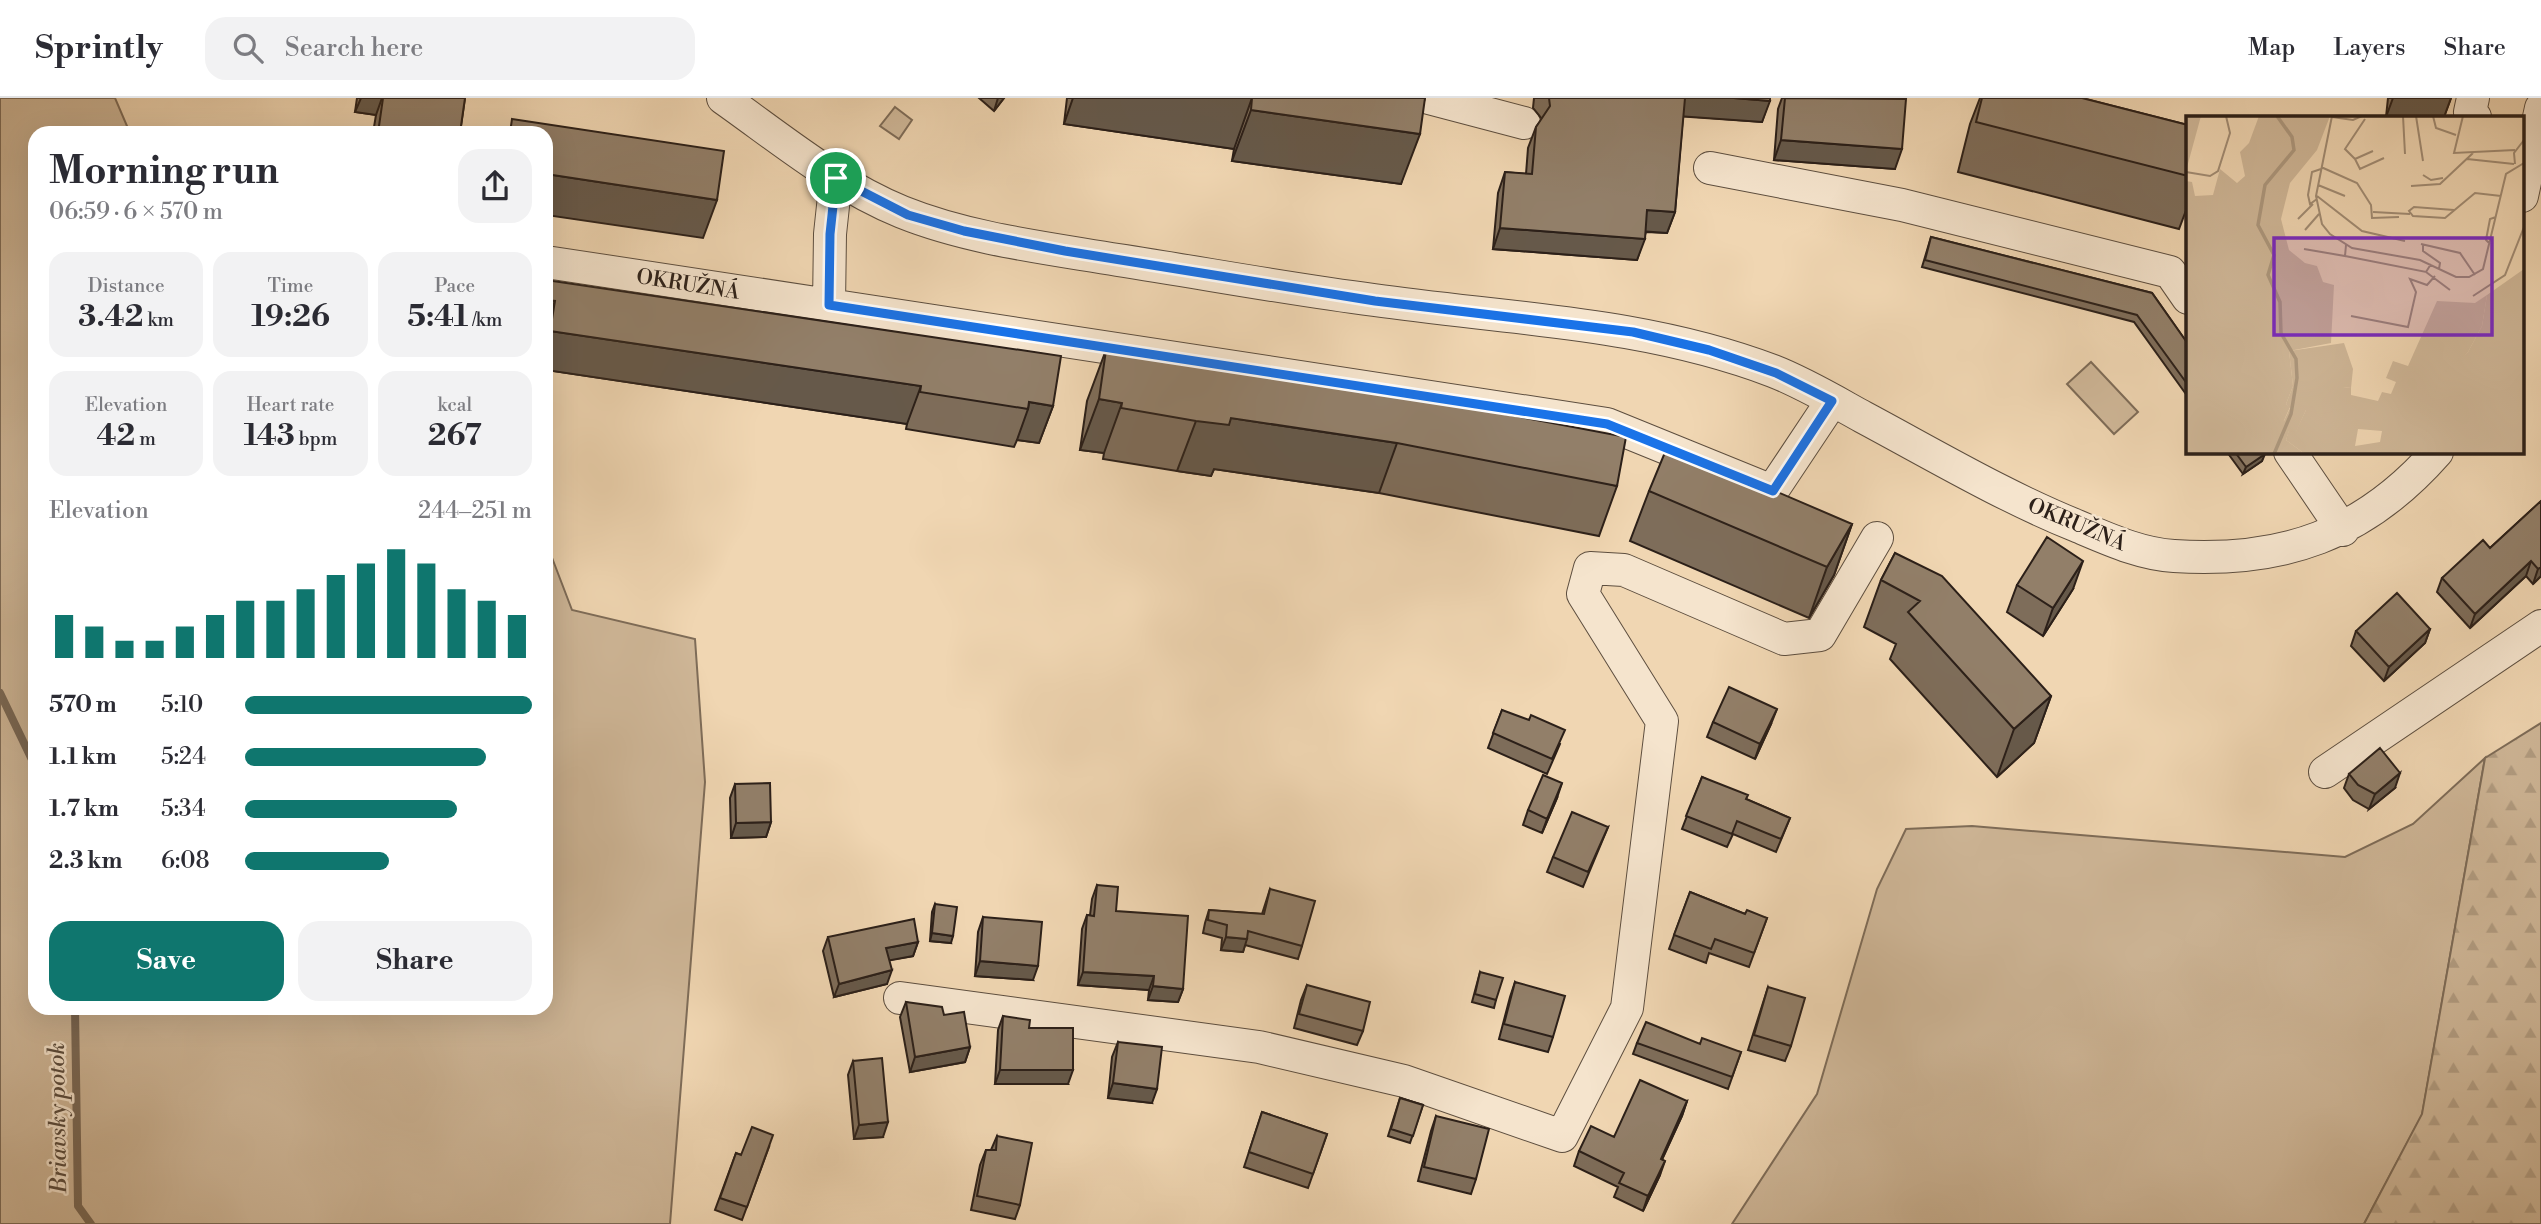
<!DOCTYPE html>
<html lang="en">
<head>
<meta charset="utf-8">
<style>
	:root { --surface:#fff; --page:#f2f2f3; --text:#2b2b33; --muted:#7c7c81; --line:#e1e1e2; --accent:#0f766e }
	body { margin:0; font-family:"Libre Bodoni",serif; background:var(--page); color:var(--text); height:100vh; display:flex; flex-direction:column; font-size:26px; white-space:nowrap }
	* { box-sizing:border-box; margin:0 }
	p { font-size:23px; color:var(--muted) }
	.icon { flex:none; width:38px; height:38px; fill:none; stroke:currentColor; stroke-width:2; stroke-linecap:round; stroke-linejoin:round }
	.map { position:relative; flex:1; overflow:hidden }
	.panel { position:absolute; left:28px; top:28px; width:525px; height:889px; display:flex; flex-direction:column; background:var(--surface); border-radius:21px; box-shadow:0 7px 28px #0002 }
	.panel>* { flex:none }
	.pin { position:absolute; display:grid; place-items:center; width:60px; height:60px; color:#fff; margin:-30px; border:4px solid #fff; border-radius:50%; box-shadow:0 2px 7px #0007 }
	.round { display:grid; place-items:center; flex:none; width:74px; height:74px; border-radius:21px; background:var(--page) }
	.head { display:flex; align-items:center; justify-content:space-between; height:119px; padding:0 21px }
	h1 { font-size:38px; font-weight:700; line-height:52px }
	.figures { display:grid; grid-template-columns:repeat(3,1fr); gap:10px; height:119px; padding:7px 21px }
	.figures div { display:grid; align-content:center; border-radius:18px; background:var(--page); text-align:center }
	.figures b { font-size:30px; font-weight:700 }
	.figures small { font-size:19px; font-weight:400 }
	.figures p { font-size:19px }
	.chart { height:196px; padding:14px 21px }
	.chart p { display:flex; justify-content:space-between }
	.chart svg { width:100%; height:126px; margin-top:7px; stroke:var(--accent); stroke-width:6 }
	.primary-button { display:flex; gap:14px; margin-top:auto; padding:14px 21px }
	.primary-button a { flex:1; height:80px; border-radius:21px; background:var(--accent); color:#fff; font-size:28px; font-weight:700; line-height:80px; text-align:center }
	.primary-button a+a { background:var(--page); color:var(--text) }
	ul { padding:0 21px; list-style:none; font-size:23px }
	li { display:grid; grid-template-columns:112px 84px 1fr; align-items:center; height:52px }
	li i { height:18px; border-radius:9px; background:var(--accent) }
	header { display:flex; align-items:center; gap:42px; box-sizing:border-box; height:98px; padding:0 35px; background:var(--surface); border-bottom:2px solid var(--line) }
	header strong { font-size:33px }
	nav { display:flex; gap:38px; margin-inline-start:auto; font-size:24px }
	.search { width:490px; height:63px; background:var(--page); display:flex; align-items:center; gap:18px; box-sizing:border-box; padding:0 24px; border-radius:21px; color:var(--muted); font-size:26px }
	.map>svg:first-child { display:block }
</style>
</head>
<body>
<header>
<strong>Sprintly</strong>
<div class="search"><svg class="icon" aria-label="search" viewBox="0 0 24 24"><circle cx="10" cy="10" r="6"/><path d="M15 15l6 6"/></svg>Search here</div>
<nav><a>Map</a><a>Layers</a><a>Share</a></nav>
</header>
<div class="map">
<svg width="2541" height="1126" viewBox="0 0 2541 1126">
	<defs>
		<pattern id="forest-firs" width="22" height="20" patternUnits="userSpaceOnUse" patternTransform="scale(1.75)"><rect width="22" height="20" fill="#cfb798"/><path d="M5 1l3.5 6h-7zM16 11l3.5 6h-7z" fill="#b29d82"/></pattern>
	</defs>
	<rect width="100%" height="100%" fill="#f0d6b2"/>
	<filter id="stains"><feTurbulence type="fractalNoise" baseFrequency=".00286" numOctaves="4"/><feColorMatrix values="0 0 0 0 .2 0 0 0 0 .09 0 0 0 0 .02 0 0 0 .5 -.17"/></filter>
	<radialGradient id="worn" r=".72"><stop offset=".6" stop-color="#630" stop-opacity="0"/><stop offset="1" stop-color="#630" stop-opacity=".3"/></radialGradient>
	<path fill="#cfb798" stroke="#7e6c58" stroke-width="2" d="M0,0H115L130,35H35V910H546V444L572,512L695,541L705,684L670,1126H0Z
		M895,9L912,22L899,41L880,28Z
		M2091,264L2138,314L2114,336L2067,286Z
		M2485,660L2422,1017L2364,1126H1732L1817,996L1877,791L1906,731L1972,728L2345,759L2413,726Z"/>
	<path fill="url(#forest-firs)" stroke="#7e6c58" stroke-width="2" d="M2541,625V1126H2364L2422,1016L2485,660Z"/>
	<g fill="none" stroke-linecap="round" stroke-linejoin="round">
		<path stroke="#796856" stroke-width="8" d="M0,595L35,668
			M75,910L78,1108L91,1126"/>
		<g stroke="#5d4e3f" stroke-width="34">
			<path id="minor" d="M723,0C781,41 836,87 902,114C969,141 1047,150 1118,162C1203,175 1288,191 1374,202C1508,221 1644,224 1773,273C1804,285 1834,303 1863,319C1934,357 2003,398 2077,428C2108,441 2140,456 2174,458C2283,465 2364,437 2437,354
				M1429,0L1524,25
				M2473,0L2470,14L2475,19
				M1710,70L1902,107L2170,174L2188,200
				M2522,98L2541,10
				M546,164L829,207L830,136L836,80
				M829,207L1607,326L1772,393L1832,303
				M2290,354L2343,432
				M2325,674L2541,528
				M900,900L1259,949L1404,983L1562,1038L1627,910L1662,623L1583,496L1590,470L1624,472L1784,541L1820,537L1877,440"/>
		</g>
		<use href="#minor" stroke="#f5e4cd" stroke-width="32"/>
	</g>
	<path fill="#7e6d5a" stroke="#2c2019" stroke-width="2" d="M357,0H465L460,35H373L376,17L355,14Z
		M979,0H1004L994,13Z
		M1067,0H1425L1401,86L1232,63L1234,51L1064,26Z
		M1534,0H1770L1762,24L1683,18L1675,114L1667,135L1646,134L1637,162L1493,151L1498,95L1505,74L1526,76L1528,50L1536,29L1542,21L1533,10Z
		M1782,0H1897L1895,71L1774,62L1778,11Z
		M1980,0H2082L2188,27V107L2179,131L1958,74L1970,26Z
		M2388,0H2451L2444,19H2386Z
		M1931,139L2152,195L2188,246V299L2134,224L1922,169Z
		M546,182L1053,308L1039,345L1017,342L1014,349L906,331L907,326L546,272Z
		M1106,252L1617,388L1599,438L1379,395L1214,371L1211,378L1177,373L1103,361L1104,355L1080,352L1087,303Z
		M2227,354H2264L2262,363L2243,376Z
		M1649,393L1852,426L1834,477L1809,520L1630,443Z
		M2541,403V478L2533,486L2526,478L2470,530L2437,494L2442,480L2490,450Z
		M1895,455L2051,598L2034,645L1997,679L1890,561L1896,546L1864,529L1881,482Z
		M2017,487L2073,491L2043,538L2007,514Z
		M2430,531L2425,545L2384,583L2351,548L2356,533Z
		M1502,612L1560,646L1547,676L1488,650Z
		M1713,624L1771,626L1755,661L1707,639Z
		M2349,676L2395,690L2369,711L2353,702L2344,690Z
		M1702,679L1746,701L1790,720L1776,754L1733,736L1727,749L1682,731Z
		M735,686L771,724L766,739L731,740L730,700Z
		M1557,700L1542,735L1523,727L1528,712Z
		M1608,729L1583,789L1547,774L1553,759Z
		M1097,787L1116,813L1183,891L1178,904L1148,902L1149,892L1078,887L1082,831L1087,817H1090L1092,801Z
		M1270,791L1302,848L1298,861L1245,847L1243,854L1221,852L1222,840L1203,835L1205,825L1209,812L1262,816Z
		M1690,794L1745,816L1767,820L1749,869L1709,855L1706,865L1669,851Z
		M935,806L951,845L930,843L932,814Z
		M983,819L1033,882L975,878L978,834Z
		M828,839L918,844L913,858L889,862L887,886L834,899L823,853Z
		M1480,874L1496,902L1494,910L1472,904Z
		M1515,884L1553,939L1548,954L1499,941L1510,899Z
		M1307,887L1363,933L1357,947L1294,930L1301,902Z
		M1768,889L1791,948L1785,963L1748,952Z
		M906,904L944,917L970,949L965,964L910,974L900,919Z
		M1003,918L1029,930L1068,986H995L998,932Z
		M1118,944L1152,1005L1108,1000L1112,959Z
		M1637,945L1700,946L1741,954L1728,991L1633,956Z
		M853,963L883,1039L854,1041L848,977Z
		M1400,1000L1423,1007L1410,1045L1388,1038Z
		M1687,1003L1682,1018L1662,1061L1660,1077L1643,1113L1614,1099L1618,1089L1574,1068L1579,1053L1614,1039Z
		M1262,1014L1327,1036L1308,1090L1244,1069Z
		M1436,1018L1476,1081L1471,1096L1418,1083L1431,1033Z
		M997,1038L1020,1107L1015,1121L971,1112L980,1067L986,1052H991Z
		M769,1049L742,1122L715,1112L736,1055L741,1057Z"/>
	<path fill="#66594a" stroke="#2c2019" stroke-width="2" d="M361,0H382L376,17L355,14Z
		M998,0H1004L994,13Z
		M1073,0H1252L1234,51L1064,26Z
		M1684,0H1734L1770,3L1762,24L1677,18Z
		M2393,0H2451L2444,19H2386Z
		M1251,12L1420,36L1401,86L1232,63Z
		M1781,42L1902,51L1895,71L1774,62Z
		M546,76L717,102L703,140L546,117Z
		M1647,112L1675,114L1667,135L1639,133Z
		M1500,130L1645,141L1637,162L1493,151Z
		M546,202L555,203L546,227Z
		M550,233L921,288L907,326L546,272V245Z
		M1099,301L1122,305L1104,355L1080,352Z
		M1029,304L1053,308L1039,345L1017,342L1028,311Z
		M1231,320L1397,345L1379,395L1214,371L1211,378L1177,373L1196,323Z
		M2265,356L2262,363L2243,376L2246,369Z
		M1852,426L1834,477L1809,520L1827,469Z
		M2083,463L2073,491L2043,538L2053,510Z
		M2531,463L2526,478L2470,530L2475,516Z
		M2541,469V478L2533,486L2538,471Z
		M2430,531L2425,545L2384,583L2389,569Z
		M2051,598L2034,645L1997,679L2014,631Z
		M1777,611L1771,626L1755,661L1760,646Z
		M2400,675L2395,690L2369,711L2375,696Z
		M1562,685L1557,700L1542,735L1547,721Z
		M771,724L766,739L731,740L736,725Z
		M932,835L953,838L951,845L930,843Z
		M1226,839L1247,841L1243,854L1221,852Z
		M918,844L913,858L881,864L886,850Z
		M980,863L1038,868L1033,882L975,878Z
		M892,872L887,886L834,899L839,886Z
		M1083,874L1154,878L1149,892L1078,887Z
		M1153,888L1183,891L1178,904L1148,902Z
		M970,949L965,964L910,974L915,959Z
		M1000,972H1073L1068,986H995Z
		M1113,985L1157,991L1152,1005L1108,1000Z
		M1687,1003L1682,1018L1656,1075L1661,1061Z
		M888,1024L883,1039L854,1041L859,1027Z
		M1665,1063L1660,1077L1643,1113L1648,1098Z"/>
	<path fill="#927f69" stroke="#2c2019" stroke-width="2" d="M383,0H465L460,35H378Z
		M1249,0H1425L1420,36L1251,12L1252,0Z
		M1549,0H1685L1675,114L1647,112L1645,141L1500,130L1505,74L1532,76L1536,29L1550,8Z
		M1734,0H1770V3Z
		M1785,0L1906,1L1902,51L1781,42Z
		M1982,0H2082L2188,27V78L1976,24Z
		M512,21L724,53L717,102L546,76V35H510Z
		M1931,139L2152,195L2188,246V287L2137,217L1925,162Z
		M546,182L1061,258L1053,308L1029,304L1028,311L920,294L921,288L550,233L555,203L546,202Z
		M1106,252L1373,291L1626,339L1617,388L1397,345L1231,320L1229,327L1196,323L1121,310L1122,305L1099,301Z
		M1668,347L1852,426L1827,469L1649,393Z
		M2235,354H2264L2265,356L2246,369Z
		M2541,403V469L2538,471L2531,463L2475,516L2442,480L2483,442L2490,450Z
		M2047,439L2083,463L2053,510L2017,487Z
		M1895,455L1942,478L2051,598L2014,631L1908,514L1920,503L1881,482Z
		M2397,495L2430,531L2389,569L2356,533Z
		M1729,589L1777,611L1760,646L1713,624Z
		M1502,612L1529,622L1531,617L1565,632L1552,661L1493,635Z
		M2380,650L2400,675L2375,696L2358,687L2349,676Z
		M1543,677L1562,685L1547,721L1528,712Z
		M1702,679L1748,697L1746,701L1790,720L1781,741L1737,723L1732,736L1686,718Z
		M770,685L771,724L736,725L735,686Z
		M1572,714L1608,729L1588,774L1553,759Z
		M1097,787L1118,789L1116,813L1188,818L1183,891L1153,888L1154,878L1083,874L1087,817L1094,818Z
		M1270,791L1315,803L1302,848L1248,833L1247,841L1226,839L1227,827L1208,822L1209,812L1264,816Z
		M1690,794L1745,816L1747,812L1767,820L1754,855L1715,841L1711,851L1674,837Z
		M935,806L957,809L953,838L932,835Z
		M983,819L1042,824L1038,868L980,863Z
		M914,821L918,844L886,850L892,872L839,886L828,839Z
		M1480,874L1503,880L1496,902L1475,896Z
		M1515,884L1565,898L1553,939L1504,926Z
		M1307,887L1370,904L1363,933L1299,916Z
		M1768,889L1805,900L1791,948L1754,937Z
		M906,904L942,909L944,917L964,914L970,949L915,959Z
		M1003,918L1030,922L1029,930H1073V972H1000Z
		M1646,924L1700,946L1702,940L1741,954L1732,979L1637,945Z
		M1118,944L1162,949L1157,991L1113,985Z
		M882,960L888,1024L859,1027L853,963Z
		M1640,982L1687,1003L1661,1061L1665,1063L1648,1098L1619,1085L1624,1075L1579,1053L1591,1028L1614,1039Z
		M1400,1000L1423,1007L1413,1038L1391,1031Z
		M1262,1014L1327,1036L1313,1076L1249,1054Z
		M1436,1018L1489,1031L1476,1081L1424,1069Z
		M752,1029L773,1037L747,1109L720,1100L736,1055L741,1057Z
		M997,1038L1032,1045L1020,1107L977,1098L986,1052H996Z"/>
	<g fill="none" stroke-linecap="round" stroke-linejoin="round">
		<g stroke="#fff" stroke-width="14">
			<path id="route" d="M836,80L908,117L964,133L1065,153L1375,203L1633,234L1709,252L1776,275L1832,303L1773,393L1607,326L829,207L830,136Z"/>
		</g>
		<use href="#route" stroke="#1a73e8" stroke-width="9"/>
	</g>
	<g text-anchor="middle" stroke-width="5" stroke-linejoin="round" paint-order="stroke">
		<g font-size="21" fill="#2c2019" stroke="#f5e4cd">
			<text transform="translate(688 186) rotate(9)" y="7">OKRUŽNÁ</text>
			<text transform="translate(2077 426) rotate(23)" y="7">OKRUŽNÁ</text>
		</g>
		<g font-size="23" font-style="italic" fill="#594a3c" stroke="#f5e4cd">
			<text transform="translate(57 1020) rotate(-91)" y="8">Briavsky potok</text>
		</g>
	</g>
	<g transform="translate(2186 18)">
		<rect width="338" height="338" fill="#f0d6b2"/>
		<path d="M0,0H15L0,55ZM73,0H144L131,34L104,67L95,103L103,134L119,147L131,150L137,166L148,169L145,227L103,235L107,270L100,288L104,291L83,338H0V65L6,66L9,80L27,79L34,53L51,67L59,60L54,36L63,27ZM301,179L296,210L282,236L265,253L235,338H119L100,324L103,314L110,315L120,294L157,271L165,272V279L192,285L196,276L205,278L210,266L200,262L207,245L222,250L251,185L289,187ZM172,313L196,315L194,326L169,330Z" fill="#cfb798" fill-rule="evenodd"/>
		<path d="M338,153V338H235L253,260L282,236L296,210L301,179ZM158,227L167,253L165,272L157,271V293L135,298L120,294L110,316L103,315L100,324L119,338H83L86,308L98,305L104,292L100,288L107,270L103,235ZM164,299L172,305L168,313L152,317L140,313L143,307Z" fill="#cfb798"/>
		<path fill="none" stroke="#ad987e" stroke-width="3.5" d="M88,338L105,298L111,262L110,243L95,217L94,186L82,159L88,139L72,109L79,69L108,34L106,21L91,0"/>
		<path fill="none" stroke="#a28d75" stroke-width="2" d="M146,0L130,80L136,108L144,118L166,132L234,144L270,161H283L297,153L320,58L338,47M217,0L219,38M230,0L237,45M247,0L250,12L270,19M277,0L268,37L329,34M146,1L167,4L176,0M179,3L159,33L169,43L187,35M169,43L174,53L198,42M281,43L328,48M329,48L328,37L338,24M135,51L171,67L185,89L186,102L213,101M0,56L24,60L32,55L44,17L40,0M237,59L245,64L257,62M132,69L159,80M225,70L254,68L287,37M131,80L176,115L219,125M131,83L124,88L122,79L126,56L135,53M268,94L228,91L223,95L227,100L259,102L289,77L315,80M187,96L224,98M112,103L127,88M119,114L133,98M235,128L274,137L289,159M304,128L300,124L304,103L310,101M237,129V135L254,147L253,153M118,133L159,140L160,129M159,140L240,156L245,148M240,156L264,174M287,180L319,159L338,111M165,200L222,211L230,176L224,163L241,169L249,160"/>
		<path fill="#7b2cbf" fill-opacity="0.15" stroke="#7b2cbf" stroke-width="3.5" d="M88,122H306V219H88Z"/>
		<rect width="338" height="338" fill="none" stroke="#2c2019" stroke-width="3.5"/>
	</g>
	<rect width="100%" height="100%" filter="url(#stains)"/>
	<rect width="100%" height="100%" fill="url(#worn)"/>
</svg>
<div class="pin" style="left:836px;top:80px;background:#1e9e55"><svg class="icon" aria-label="arrive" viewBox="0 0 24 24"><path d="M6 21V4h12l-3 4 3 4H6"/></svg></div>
<section class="panel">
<div class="head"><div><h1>Morning run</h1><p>06:59 · 6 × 570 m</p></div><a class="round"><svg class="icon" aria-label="share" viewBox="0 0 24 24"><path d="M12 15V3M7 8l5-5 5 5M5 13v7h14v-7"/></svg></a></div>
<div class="figures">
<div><p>Distance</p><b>3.42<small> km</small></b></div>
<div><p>Time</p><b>19:26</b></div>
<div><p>Pace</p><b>5:41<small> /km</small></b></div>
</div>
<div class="figures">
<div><p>Elevation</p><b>42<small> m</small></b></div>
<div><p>Heart rate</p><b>143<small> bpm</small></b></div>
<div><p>kcal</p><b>267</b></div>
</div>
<div class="chart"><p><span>Elevation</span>244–251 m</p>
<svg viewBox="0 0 160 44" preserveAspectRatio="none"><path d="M5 44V29M15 44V33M25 44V38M35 44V38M45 44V33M55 44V29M65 44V24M75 44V24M85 44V20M95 44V15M105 44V11M115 44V6M125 44V11M135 44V20M145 44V24M155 44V29"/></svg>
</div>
<ul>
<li><b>570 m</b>5:10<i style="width:100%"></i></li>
<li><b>1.1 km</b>5:24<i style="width:84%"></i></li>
<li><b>1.7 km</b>5:34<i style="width:74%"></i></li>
<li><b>2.3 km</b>6:08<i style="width:50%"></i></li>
</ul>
<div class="primary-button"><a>Save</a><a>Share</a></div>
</section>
</div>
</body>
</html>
